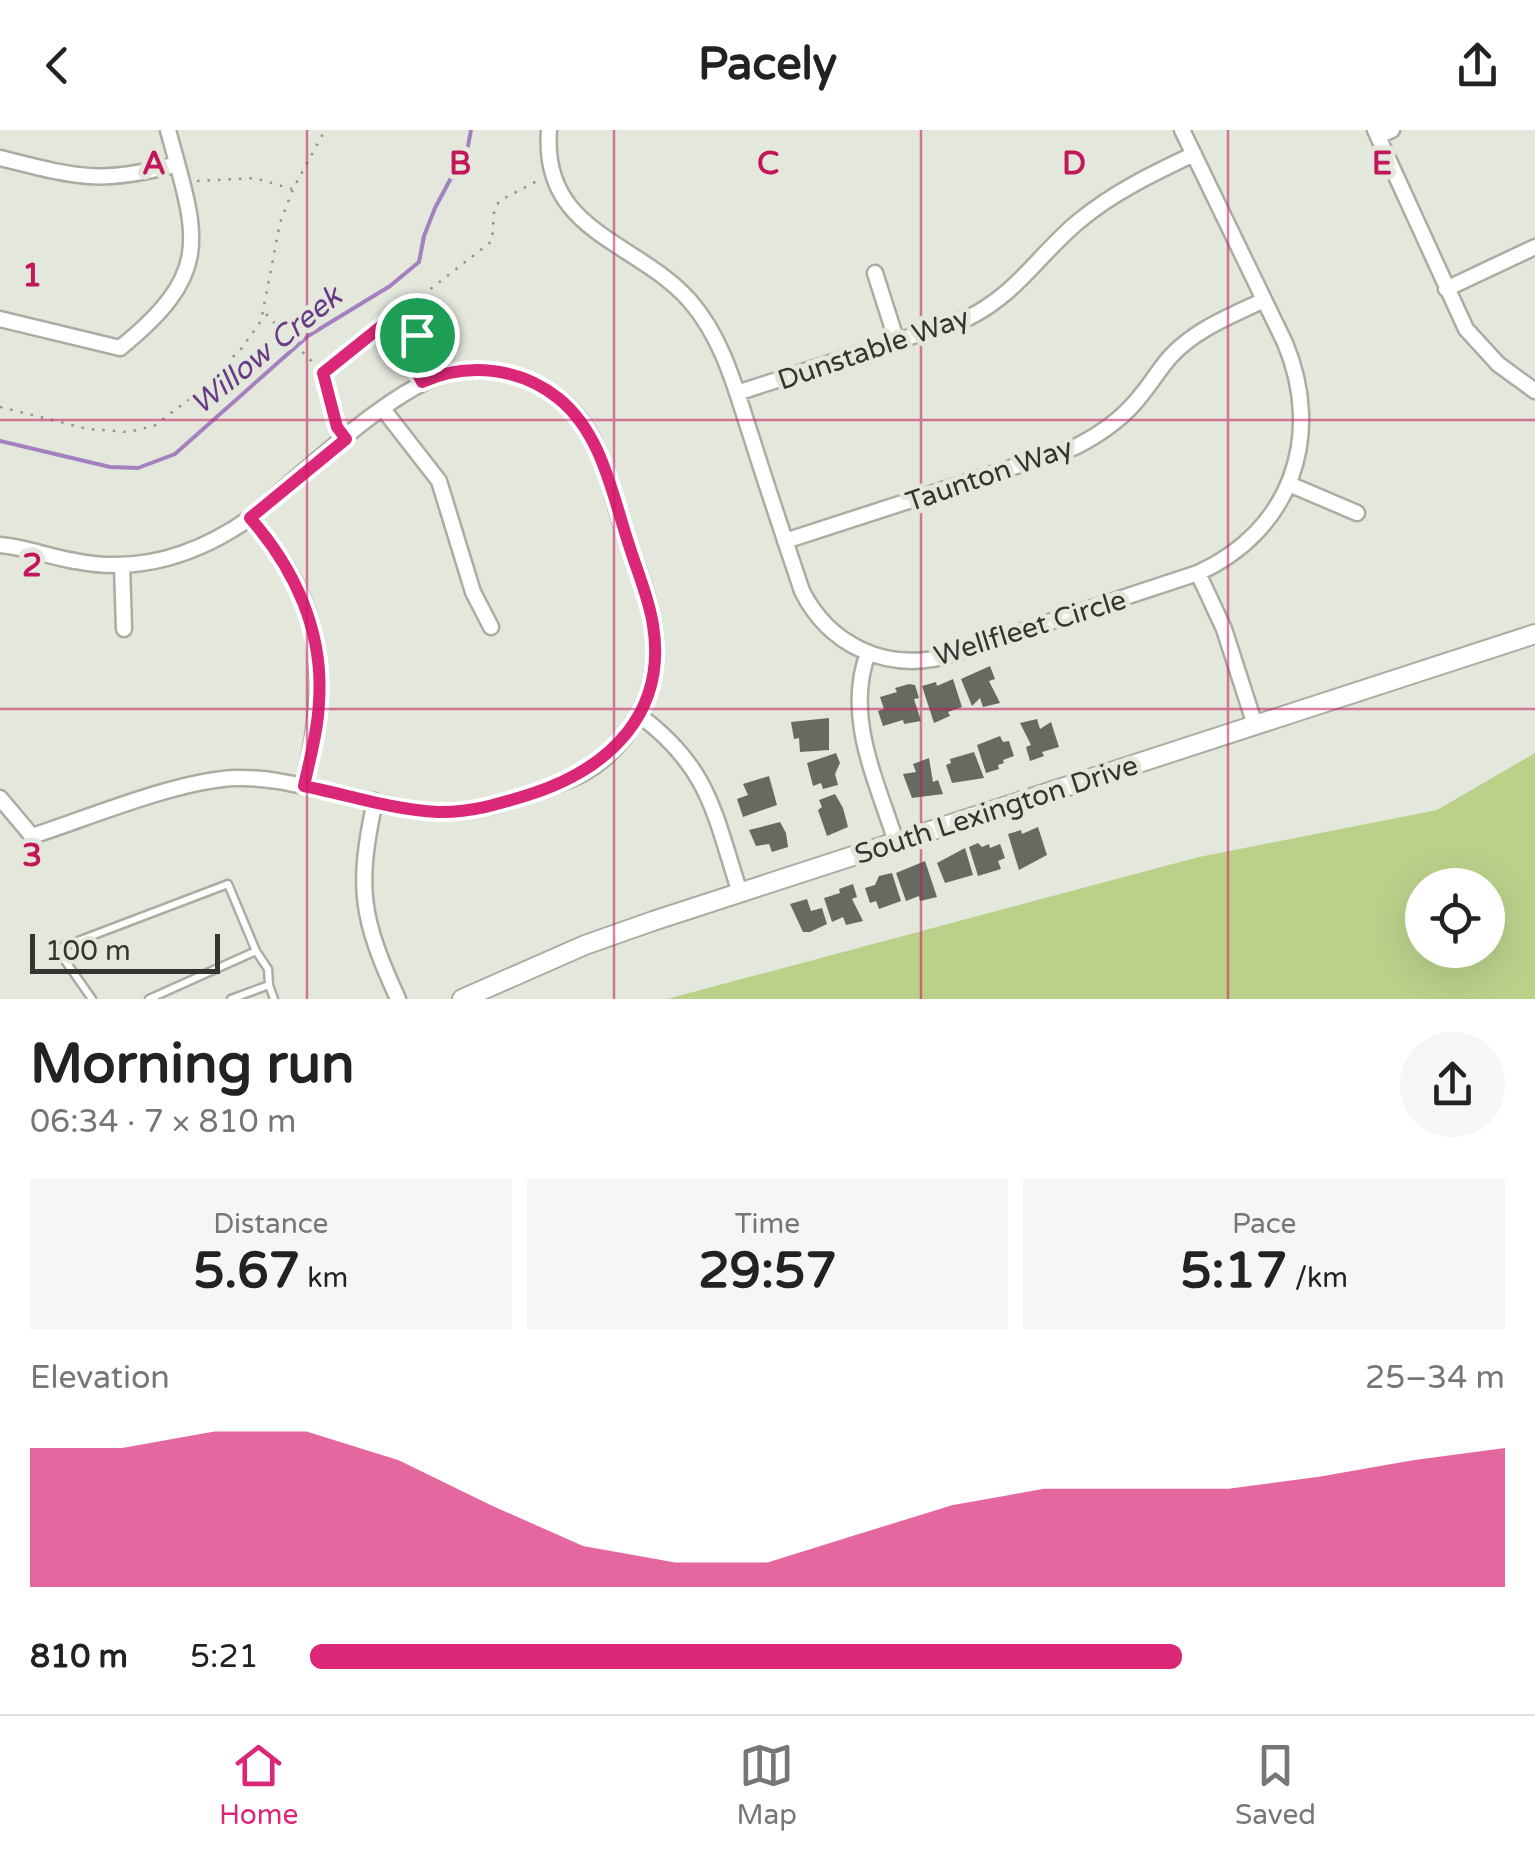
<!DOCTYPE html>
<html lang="en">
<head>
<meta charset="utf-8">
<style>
	:root { --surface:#fff; --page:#f6f6f6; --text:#222; --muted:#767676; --line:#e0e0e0; --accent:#db2777 }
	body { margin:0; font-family:"Varela Round",sans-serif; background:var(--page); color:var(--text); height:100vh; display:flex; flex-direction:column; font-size:38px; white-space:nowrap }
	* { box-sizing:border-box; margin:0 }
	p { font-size:32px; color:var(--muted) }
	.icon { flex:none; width:55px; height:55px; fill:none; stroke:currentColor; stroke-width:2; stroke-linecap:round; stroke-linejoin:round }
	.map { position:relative; height:869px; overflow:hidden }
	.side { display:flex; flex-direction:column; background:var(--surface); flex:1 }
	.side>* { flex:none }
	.fabs { position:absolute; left:1405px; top:738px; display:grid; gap:20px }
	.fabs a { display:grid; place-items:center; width:100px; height:100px; border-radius:50%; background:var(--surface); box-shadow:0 10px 40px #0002; font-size:50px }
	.scale { position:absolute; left:30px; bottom:25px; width:190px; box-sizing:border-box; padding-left:10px; border:5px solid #333531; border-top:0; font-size:28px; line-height:35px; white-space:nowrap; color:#333531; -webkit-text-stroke:8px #e3e7dc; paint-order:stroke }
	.pin { position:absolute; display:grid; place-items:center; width:85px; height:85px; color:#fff; margin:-42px; border:5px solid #fff; border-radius:50%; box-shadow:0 2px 10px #0007 }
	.round { display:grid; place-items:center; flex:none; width:105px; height:105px; border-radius:52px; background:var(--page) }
	.summary { display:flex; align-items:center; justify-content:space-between; height:170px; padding:0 30px }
	h1 { font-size:55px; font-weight:700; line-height:75px }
	.figures { display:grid; grid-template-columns:repeat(3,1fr); gap:15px; height:170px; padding:10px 30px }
	.figures div { display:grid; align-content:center; border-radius:0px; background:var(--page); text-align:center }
	.figures b { font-size:50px; font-weight:700 }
	.figures small { font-size:28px; font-weight:400 }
	.figures p { font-size:28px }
	.chart { height:280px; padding:20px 30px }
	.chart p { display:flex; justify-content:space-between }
	.chart svg { width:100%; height:180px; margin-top:10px; fill:var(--accent); opacity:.7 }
	ul { padding:0 30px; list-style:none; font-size:32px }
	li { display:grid; grid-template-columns:160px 120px 1fr; align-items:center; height:75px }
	li i { height:25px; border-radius:12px; background:var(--accent) }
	header { display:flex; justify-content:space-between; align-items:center; height:130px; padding:0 30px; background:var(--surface); font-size:45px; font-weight:700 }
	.menu { display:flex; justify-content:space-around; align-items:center; height:140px; border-top:2px solid var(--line); background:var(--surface); font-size:28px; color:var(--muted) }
	.menu a { display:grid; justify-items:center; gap:5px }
	.menu .on { color:var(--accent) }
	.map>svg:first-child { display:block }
</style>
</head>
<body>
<header><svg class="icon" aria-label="back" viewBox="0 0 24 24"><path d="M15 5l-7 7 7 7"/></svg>Pacely<svg class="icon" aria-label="share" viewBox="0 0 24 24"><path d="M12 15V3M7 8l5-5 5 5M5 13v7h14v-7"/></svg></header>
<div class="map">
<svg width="1535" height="869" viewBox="0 0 1535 869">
	<rect width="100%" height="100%" fill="#e3e7dc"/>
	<path fill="#bbd18a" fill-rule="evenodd" d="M1535,623V869H667L1199,727L1437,680ZM1422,755H1488V820H1422Z"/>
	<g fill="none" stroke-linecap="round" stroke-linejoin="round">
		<path stroke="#a480bf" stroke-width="4" d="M0,311L110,337L138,338L175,324L308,206L390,156L419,132L424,106L435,78L468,16L471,0"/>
	</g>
	<path fill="#676a61" d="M990,536L995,549L989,551L1000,573L983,577L980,568L972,576L961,549Z
		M953,549L962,577L948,582L950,586L934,593L922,556L936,552L937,556Z
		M909,554L915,555L919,568L914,569L921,591L904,594L903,590L883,596L878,581L884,579L880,567L897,562L895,558Z
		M829,588V620L800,622L799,608L794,609L791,592Z
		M1037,589L1040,599L1051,592L1059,617L1042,622L1044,626L1030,631L1026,617L1031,615L1020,593Z
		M1000,606L1003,612L1009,611L1014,626L1003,630L1004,633L998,635L999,639L986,643L977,615Z
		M974,622L984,648L952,653L946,635L951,633L950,629Z
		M836,623L840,633L835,644L838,655L823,659L821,653L813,656L807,633Z
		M929,628L933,652L938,650L943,664L912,668L903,644L916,642L913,634Z
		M769,646L777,675L743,687L737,669L748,665L743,654Z
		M835,664L843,678L848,697L827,706L818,680L822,677L819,670Z
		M780,692L786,703L788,717L772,722L769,714L756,716L749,700Z
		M1038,697L1047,725L1019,740L1008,704L1021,700L1022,704Z
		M978,713L982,717L989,714L990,718L1000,714L1005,728L998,731L1001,739L978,746L969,717Z
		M965,718L973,745L945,753L937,733Z
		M925,731L937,767L920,771L919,766L906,771L896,743Z
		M892,743L901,771L879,779L876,771L870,773L865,758L875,755L879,746Z
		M853,754L857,767L852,769L863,791L846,795L843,787L832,792L824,768L840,763L839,759Z
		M807,769L811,781L822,778L827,794L810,802H803L790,774Z"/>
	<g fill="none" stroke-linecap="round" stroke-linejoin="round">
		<g stroke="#a9ada2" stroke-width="11">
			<path id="service" d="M256,821L268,839L269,855
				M92,869L57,819L228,754L256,821L149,869
				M231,869L269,855L274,869"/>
		</g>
		<g stroke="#a9ada2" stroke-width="19">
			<path id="minor" d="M549,0C541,103 636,110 690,171C724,210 736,261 752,309C768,360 785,410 802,461C829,515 885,541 943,527L1198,443C1291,401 1324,306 1285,213L1182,0
				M1375,0L1466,199L1498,234L1535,261
				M1378,6L1392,0
				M0,28C77,47 99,55 177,34
				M875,143L897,212
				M1446,159L1535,117
				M0,189L120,218C215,141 197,107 168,0
				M737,263L968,188C1018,163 1038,125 1079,91C1114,62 1154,43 1194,24
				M383,279L439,351L473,462L491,497
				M1289,354L1357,383
				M250,388C329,477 327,546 304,656
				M785,411L1075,317C1101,304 1124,288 1142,264C1152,252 1160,238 1171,226C1196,199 1231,186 1264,170
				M0,415C25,417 50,427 75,431C139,444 199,424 250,388C297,349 394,255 450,243C505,231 564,257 591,306C606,334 613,368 623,399C634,429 647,460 653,492C664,553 634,616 580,645C564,653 547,658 531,664C509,671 488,679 465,681C421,686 375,671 331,662C299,655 268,647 235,648C175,651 91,687 32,706L0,668
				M122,435L124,499
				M1198,443L1224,499L1255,595
				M868,523C844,587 877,651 896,712
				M639,585C710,638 714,683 740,763
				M375,671C356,758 361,788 398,869"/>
		</g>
		<g stroke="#a9ada2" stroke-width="22">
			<path id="tertiary" d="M462,869L585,815L653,791L1535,504"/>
		</g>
		<path stroke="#91958d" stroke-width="2.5" stroke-dasharray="2.5 8" stroke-linecap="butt" d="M197,51L255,48L292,59
			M406,180C426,207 406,216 417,242
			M266,184L323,243L337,296
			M323,243L492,111L494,83L499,71L541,49
			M0,277L88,299L128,302L154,296L191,268L241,219L261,191L280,93L293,59L325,0"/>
		<use href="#service" stroke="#fff" stroke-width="6"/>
		<use href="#minor" stroke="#fff" stroke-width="14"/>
		<use href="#tertiary" stroke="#fff" stroke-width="18"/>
	</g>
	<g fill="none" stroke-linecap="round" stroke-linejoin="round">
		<g stroke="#fff" stroke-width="20">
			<path id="route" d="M404,178C425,203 410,203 412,228C412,236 419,245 422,252C467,232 519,237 558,268C602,303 612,364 629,415C637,441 649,468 653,495C667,582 611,637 534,663C502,673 472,683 438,682C394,680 348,665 304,656C310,628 318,600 319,572C324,502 295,439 250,388L346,309L337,297L323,243Z"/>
		</g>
		<use href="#route" stroke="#db2777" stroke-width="12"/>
	</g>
	<path fill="none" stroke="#c2185b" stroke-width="2.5" stroke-opacity="0.55" d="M307,0V869M614,0V869M921,0V869M1228,0V869M0,290H1535M0,579H1535"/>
	<g text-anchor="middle" stroke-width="10" stroke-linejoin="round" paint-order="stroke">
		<g font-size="28" fill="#333531" stroke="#e3e7dc">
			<text transform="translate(873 218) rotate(-19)" y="10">Dunstable Way</text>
			<text transform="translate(989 344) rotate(-19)" y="10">Taunton Way</text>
			<text transform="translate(1030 497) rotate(-17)" y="10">Wellfleet Circle</text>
			<text transform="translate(996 679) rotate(-18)" y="10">South Lexington Drive</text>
		</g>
		<g font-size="30" font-style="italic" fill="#693a87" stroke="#e3e7dc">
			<text transform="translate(266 220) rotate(-39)" y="10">Willow Creek</text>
		</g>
	</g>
	<g font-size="32" text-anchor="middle" font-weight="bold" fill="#c2185b" stroke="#e3e7dc" stroke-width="10" stroke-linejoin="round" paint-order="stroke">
		<text x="154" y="44">A</text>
		<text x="460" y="44">B</text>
		<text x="768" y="44">C</text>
		<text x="1074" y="44">D</text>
		<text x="1382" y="44">E</text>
		<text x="32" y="156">1</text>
		<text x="32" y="446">2</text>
		<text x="32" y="736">3</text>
	</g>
</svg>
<div class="fabs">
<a><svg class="icon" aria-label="locate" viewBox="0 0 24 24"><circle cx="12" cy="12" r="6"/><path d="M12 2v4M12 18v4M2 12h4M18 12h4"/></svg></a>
</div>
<div class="scale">100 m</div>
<div class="pin" style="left:417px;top:205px;background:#1e9e55"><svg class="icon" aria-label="arrive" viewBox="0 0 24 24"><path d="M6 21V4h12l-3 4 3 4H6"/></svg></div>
</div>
<section class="side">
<div class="summary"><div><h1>Morning run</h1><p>06:34 · 7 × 810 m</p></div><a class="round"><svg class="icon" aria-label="share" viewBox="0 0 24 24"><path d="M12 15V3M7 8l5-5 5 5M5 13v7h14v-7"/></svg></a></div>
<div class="figures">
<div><p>Distance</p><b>5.67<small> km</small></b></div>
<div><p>Time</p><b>29:57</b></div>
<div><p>Pace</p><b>5:17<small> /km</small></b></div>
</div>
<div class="chart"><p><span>Elevation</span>25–34 m</p>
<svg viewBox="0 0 160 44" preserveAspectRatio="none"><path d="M0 44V10L10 10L20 6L30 6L40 13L50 24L60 34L70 38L80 38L90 31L100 24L110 20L120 20L130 20L140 17L150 13L160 10V44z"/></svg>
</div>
<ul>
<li><b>810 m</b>5:21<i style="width:73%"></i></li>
</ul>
</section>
<nav class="menu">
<a class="on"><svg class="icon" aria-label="home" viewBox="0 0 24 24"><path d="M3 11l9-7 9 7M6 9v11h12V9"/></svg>Home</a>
<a><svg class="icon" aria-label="map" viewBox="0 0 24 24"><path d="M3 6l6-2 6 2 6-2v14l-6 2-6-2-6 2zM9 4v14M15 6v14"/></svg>Map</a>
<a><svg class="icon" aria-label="saved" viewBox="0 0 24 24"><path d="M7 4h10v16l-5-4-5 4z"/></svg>Saved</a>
</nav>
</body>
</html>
